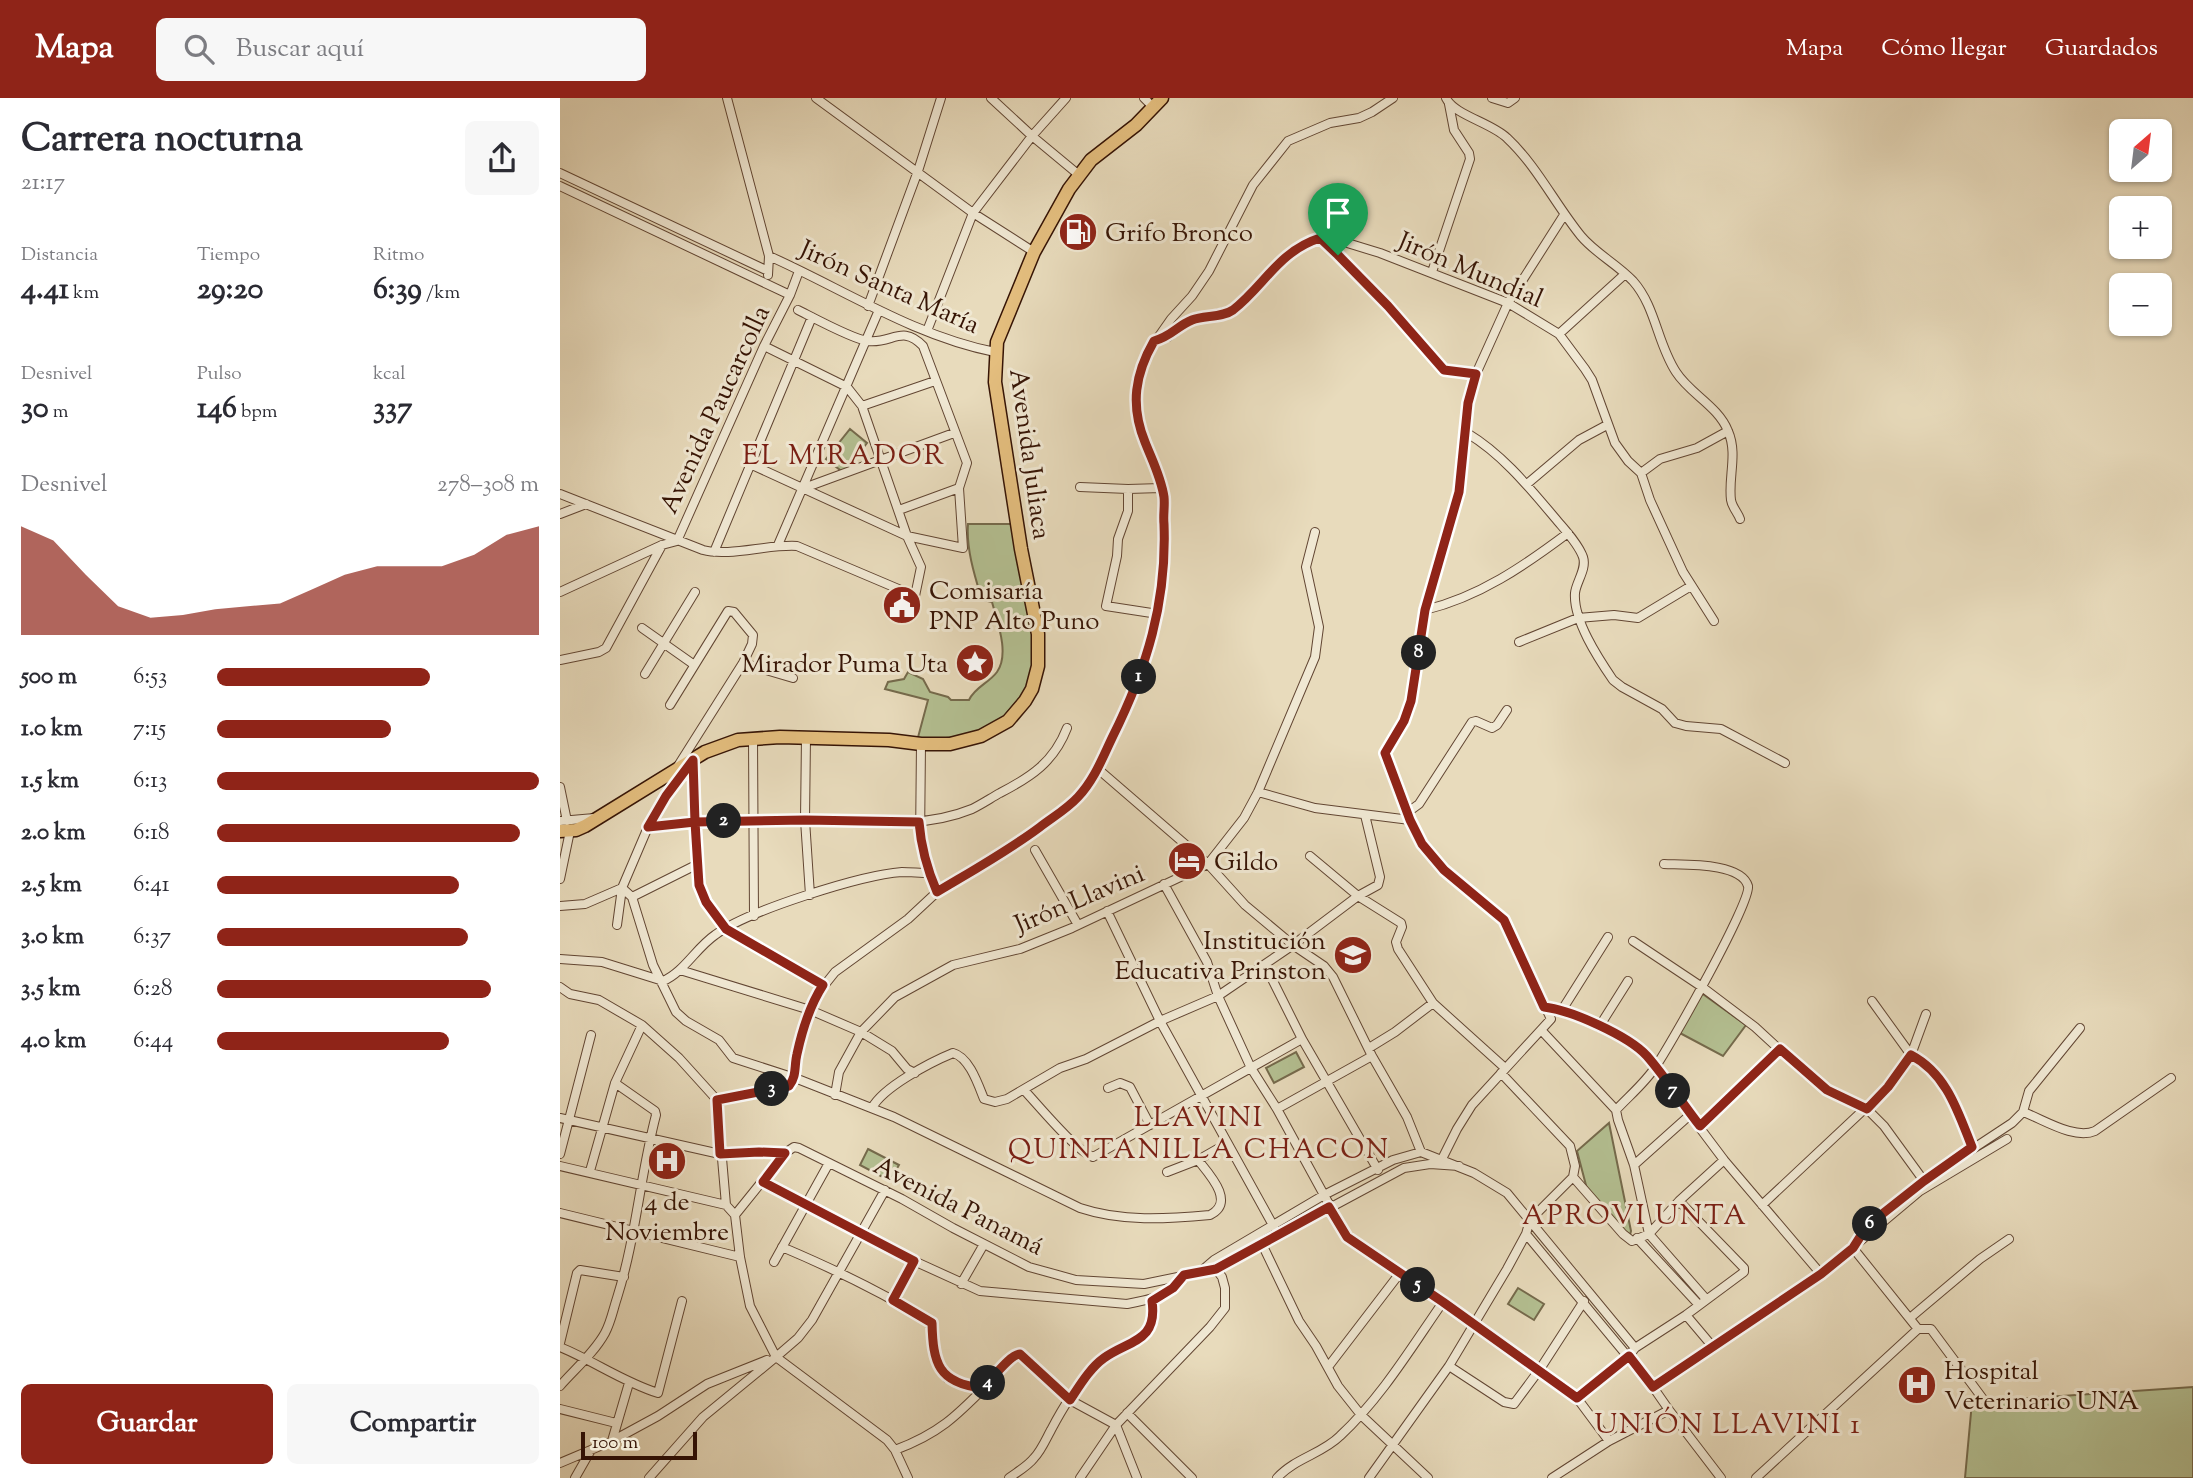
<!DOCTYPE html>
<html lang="es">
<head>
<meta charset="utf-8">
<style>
	:root { --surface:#fff; --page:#f7f7f7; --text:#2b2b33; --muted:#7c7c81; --accent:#8f2418 }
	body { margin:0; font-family:"Sorts Mill Goudy",serif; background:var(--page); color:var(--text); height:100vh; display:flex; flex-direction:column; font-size:26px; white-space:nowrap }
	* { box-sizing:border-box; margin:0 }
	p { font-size:23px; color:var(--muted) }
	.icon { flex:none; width:38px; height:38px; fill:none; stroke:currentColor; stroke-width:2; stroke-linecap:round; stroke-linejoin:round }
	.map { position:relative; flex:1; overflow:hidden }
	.panel { display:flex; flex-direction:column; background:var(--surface); width:560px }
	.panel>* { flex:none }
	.needle { width:46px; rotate:28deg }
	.controls { position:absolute; left:1549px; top:21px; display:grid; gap:14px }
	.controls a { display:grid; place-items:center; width:63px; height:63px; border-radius:10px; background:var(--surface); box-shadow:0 2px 5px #0004; font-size:35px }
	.scale { position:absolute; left:21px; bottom:18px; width:116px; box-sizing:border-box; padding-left:7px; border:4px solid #361405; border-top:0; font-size:19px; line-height:24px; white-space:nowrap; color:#361405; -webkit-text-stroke:5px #f0e8d3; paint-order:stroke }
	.pin { position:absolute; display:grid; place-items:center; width:60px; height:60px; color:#fff; margin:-72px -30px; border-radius:50% 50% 50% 0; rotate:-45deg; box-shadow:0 0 7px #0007 }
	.pin .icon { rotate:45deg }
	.km { position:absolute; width:35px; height:35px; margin:-18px; border-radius:50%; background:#222; color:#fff; font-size:19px; line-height:35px; text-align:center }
	.round { display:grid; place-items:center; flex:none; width:74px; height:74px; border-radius:10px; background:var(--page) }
	.head { display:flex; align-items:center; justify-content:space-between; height:119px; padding:0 21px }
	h1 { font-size:38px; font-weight:800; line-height:52px }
	.stats { display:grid; grid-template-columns:repeat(3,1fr); gap:10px; height:119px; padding:7px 21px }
	.stats div { display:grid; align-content:center }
	.stats b { font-size:30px; font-weight:800 }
	.stats small { font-size:19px; font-weight:400 }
	.stats p { font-size:19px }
	.chart { height:196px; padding:14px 21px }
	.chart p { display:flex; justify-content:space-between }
	.chart svg { width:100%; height:126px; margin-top:7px; fill:var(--accent); opacity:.7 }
	.button { display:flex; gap:14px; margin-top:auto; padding:14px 21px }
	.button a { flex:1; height:80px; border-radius:10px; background:var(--accent); color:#fff; font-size:28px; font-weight:800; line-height:80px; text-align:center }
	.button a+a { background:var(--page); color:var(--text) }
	ul { padding:0 21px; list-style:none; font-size:23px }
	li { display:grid; grid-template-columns:112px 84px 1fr; align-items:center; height:52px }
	li i { height:18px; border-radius:9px; background:var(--accent) }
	header { display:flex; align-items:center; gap:42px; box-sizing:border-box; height:98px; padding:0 35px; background:var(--accent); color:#fff }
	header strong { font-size:33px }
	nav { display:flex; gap:38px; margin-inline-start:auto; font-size:24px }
	.search { width:490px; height:63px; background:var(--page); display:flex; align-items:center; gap:18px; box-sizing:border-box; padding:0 24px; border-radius:10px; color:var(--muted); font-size:26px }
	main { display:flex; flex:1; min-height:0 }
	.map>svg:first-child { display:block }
</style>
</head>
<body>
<header>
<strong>Mapa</strong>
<div class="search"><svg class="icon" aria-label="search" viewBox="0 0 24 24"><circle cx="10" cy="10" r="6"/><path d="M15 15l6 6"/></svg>Buscar aquí</div>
<nav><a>Mapa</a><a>Cómo llegar</a><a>Guardados</a></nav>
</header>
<main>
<section class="panel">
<div class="head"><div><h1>Carrera nocturna</h1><p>21:17</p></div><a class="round"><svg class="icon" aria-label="share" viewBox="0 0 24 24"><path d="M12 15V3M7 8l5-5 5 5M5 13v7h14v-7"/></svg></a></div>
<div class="stats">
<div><p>Distancia</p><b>4.41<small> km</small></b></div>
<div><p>Tiempo</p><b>29:20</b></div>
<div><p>Ritmo</p><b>6:39<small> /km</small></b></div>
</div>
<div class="stats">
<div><p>Desnivel</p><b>30<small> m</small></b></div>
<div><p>Pulso</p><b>146<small> bpm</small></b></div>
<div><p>kcal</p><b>337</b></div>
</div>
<div class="chart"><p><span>Desnivel</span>278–308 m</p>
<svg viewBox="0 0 160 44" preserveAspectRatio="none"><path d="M0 44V6L10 11L20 23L30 34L40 38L50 37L60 35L70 34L80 33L90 28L100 23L110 20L120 20L130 20L140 16L150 9L160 6V44z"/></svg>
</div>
<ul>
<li><b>500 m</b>6:53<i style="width:66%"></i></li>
<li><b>1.0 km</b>7:15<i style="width:54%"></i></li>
<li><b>1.5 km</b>6:13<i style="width:100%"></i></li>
<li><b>2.0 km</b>6:18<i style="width:94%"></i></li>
<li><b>2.5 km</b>6:41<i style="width:75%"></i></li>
<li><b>3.0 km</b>6:37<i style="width:78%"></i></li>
<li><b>3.5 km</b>6:28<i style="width:85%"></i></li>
<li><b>4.0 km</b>6:44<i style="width:72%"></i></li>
</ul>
<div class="button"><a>Guardar</a><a>Compartir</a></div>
</section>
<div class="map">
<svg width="1633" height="1380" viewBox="0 0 1633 1380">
	<rect width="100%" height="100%" fill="#e8dbbc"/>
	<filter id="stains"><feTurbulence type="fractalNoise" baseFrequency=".00286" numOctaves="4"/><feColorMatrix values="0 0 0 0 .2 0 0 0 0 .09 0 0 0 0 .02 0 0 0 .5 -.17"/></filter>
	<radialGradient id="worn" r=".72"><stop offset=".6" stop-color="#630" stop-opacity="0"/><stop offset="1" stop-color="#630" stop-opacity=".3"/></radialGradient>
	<path fill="#b4c092" stroke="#756a4c" stroke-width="2" d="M290,331L307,345L284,375L266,361Z
		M408,426H458L475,549L471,578L464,595L440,623L415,637L357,643L368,602L325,591L328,584L344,581L348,574L363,581L370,594L388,599L391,602H409C415,589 429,585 437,574C450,556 437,523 432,504L422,502C415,479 406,451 408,426Z
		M1140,894L1186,927L1163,958L1118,934Z
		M736,954L744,969L714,985L706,970Z
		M1049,1025L1071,1133L1070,1137H1066L1027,1091L1017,1053Z
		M308,1051L339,1067L330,1083L300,1067Z
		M958,1190L984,1206L974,1222L948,1206Z
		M1633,1289V1380H1405L1412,1304Z"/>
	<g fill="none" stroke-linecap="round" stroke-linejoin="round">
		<g stroke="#624633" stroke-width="10">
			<path id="minor" d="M167,0L209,158L208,177
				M256,0L413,115L474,154
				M431,0L472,38L519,77
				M584,0L594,10
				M886,0C894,17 932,25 947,40C977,68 995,106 1021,138C1035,155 1057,166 1073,183C1096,209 1097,245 1116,274C1130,296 1158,308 1168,333C1178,356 1168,379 1171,402C1172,409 1178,415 1180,421
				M932,0L948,5L955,0
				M0,75L208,173
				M0,88L230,197
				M760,140L828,208L884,273L916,276
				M209,158C283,191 354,238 435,254
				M872,174L910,61L909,55L894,32L889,6
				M308,208L358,73L381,0
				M367,233L413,115L472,38L506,0
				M999,236L1065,176
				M594,243L608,239L633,221L671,213L717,167L737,151L760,140H771L820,155L948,205L999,236L1025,271L1032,282L1055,345L1068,363L1081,375L1090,402L1123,474L1154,523
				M302,308L375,283
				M907,335C942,356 968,388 995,420C1004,431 1018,445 1023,459C1027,471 1016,484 1015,495C1013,522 1038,560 1053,582L1062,589L1102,611L1115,625L1126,628L1161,631L1225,665
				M190,366L347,438L403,450L399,390L407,365L363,248C342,226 332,246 308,243C294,242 252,219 238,212
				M1081,375L1100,361L1137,350L1168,333
				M967,386L1019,342L1047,327
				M520,389L568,391L601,390
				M244,390L394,335
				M568,391V413L558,441L557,458L546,508L598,516
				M0,396L143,452C169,459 208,446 237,448L355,498L361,469L347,438L302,308L287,289L204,248
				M339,412L399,390
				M0,416L26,406
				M218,447L319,212
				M154,454L252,219
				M0,494L102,447L117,443L204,248L230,197L239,173
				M865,512C919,499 964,468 1008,435
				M82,530L133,566
				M959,544L1018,520L1054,517L1078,520L1131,488
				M0,562L39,554L46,550L102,447
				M183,565L233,580
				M85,576L135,494
				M110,607L168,513L174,514L193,537L192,546L183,565L118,668
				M246,639L245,722L250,797
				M193,640L194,818
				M361,646L360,744L377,794
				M133,661L139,787L146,804L166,830L263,887
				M538,671L648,766L685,807L733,847L764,868L773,879L812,958L847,1019L861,1054
				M0,689L7,723
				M698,694L755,710L850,722
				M848,714L859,706L912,624L916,623L932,630L937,627L947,612
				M0,723L34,720
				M88,729C139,723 191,721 243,722C299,722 358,733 412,711C422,706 431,700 440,695C471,679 494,664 507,630
				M475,752L518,827
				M750,758L798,798L841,825L842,829L836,844L838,851L873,905L945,970
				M0,781L10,733
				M604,786L647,864L658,898L691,970L717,1011L787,1139L883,1204L1017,1300L1049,1343
				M72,799L138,766
				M0,808L25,806L62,790L72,799L93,867L116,914L126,923L159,942L173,960L235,980L334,1019L520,1110C562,1124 606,1121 650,1117C676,1104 649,1076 638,1062
				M547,813L600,923L714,1129
				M57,827L62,790L91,722L129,667
				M1073,843L1142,889L1195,929L1245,975L1267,992L1307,1011L1324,1028L1364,1083
				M0,861L42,864L103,883C124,874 136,850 155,837C187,813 301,777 342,774C351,774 360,775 369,775
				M705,867L742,941L818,1072
				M120,872L250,912L301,934L332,953L347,971L355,975
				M0,889L10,896L39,902L82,927L119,960L157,1002L166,1107L175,1117L180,1159L190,1208L216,1259L327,1342L335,1352L348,1380
				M1312,903L1351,957L1362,963L1374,974L1390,995L1413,1049
				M984,909C1016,912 1061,936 1085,957L1164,1062L1261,1176
				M1002,912L1048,839
				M1039,929L1068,883
				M982,933L1056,1012L1058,1022L1074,1067L1089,1136L1146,1201
				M809,950L835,934L873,905
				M941,975L1010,1048L1015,1068L1013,1079L970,1122L966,1136L1093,1289L1109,1312L1161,1380
				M235,980L237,953L255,899L275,874L348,821L377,794L452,750L506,711L527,689L538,671L574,595L598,516L600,502L605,452L604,398L592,359L581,332L575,296L577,281L585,258L611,221L632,198L649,173L693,87L728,43L770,25L799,20L812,14L833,0
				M548,990L560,985L570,989L590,1027
				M464,992C479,1008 515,1052 533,1059L742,941
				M275,997L279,974L301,934L335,899L393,867L460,851L512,830L648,766L684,720L698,694L755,559L759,529L746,469L755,434
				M157,1002L226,989L235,980
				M312,1010C323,989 371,964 393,955C409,959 418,986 424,1001L435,1004L447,1001L500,970L526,961L600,923L658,898L733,847L798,798L818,787L820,779L805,717
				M717,1011L812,958
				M1056,1012C1069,998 1086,984 1096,968C1110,948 1192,803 1188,788C1181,764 1123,767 1104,766
				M1463,1014C1483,1021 1514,1042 1535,1033L1611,980
				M0,1020L160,1056L199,1054L225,1055
				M1140,1029L1220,951
				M0,1056L31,937
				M882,1061L897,1031L912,1007L991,921L944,822L884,772L862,746L850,722L825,655L844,623L851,602L865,512L899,394L908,305L916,276L948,205L1004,117
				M1074,1067L1131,1016
				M0,1068L166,1107
				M30,1073L55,985L82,927
				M607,1074L638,1062L666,1046
				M1013,1079L1063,1136L1072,1143L1089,1136L1119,1103L1164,1062
				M203,1084L354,1163L420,1193L567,1206C596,1200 603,1201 624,1177
				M1202,1107L1328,989L1351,957L1366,916
				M0,1115L180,1159
				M175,1117L225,1055L234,1049L239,1050L342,1101L393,1130L469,1169L516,1182L584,1186L656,1171L844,1070L870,1066L899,1068
				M1077,1140L1139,1207
				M1299,1142L1307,1128L1364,1083L1452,1025L1463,1014L1469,993L1520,930
				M702,1146L739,1223L756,1248L778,1288L801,1317L868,1380
				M222,1149C274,1171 324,1195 372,1225L375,1258L387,1280L411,1289L422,1290
				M1293,1150L1358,1231
				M214,1164L269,1065
				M640,1174L654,1162L764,1097L833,1062L861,1054L914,1075L947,1095L1075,1250
				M401,1186L424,1146
				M333,1202L354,1163
				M1126,1217L1153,1249
				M1350,1220L1420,1161L1449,1141
				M1358,1231H1371L1423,1301
				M0,1245L17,1175L20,1172L64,1179
				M0,1249C34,1263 63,1284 98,1295L122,1203
				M889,1268L944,1304L954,1306L980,1271L1024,1203
				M768,1269L840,1175
				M0,1288C15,1271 34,1255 45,1235C51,1224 53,1212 57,1200C76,1140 80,1078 96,1017L95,1013L55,985
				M1093,1289L1261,1176L1360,1093L1447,1041
				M1017,1300L1069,1258L1075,1250L1126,1217L1184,1174V1170L1119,1103
				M0,1311L56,1325
				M567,1315L632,1380
				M52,1343L69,1285
				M335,1352C384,1334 401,1313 437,1277C444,1269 448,1256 460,1256L510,1302L556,1327L577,1380
				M0,1365L52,1343L98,1318L147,1286L207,1262
				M15,1380L31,1352
				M89,1380L143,1319L216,1259L238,1240L252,1222L325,1092
				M449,1380C457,1374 468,1368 474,1360C481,1353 486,1341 491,1332C502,1311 517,1287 533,1270C557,1246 599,1247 592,1203
				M520,1380L556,1327L650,1229L665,1210V1190L662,1179L656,1171
				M717,1380C735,1360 762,1356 780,1338C821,1300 851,1250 883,1204
				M809,1380L889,1268L947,1171L966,1136
				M992,1380L1049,1343L1109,1312
				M1196,1380L1358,1231"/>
		</g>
		<g stroke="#361405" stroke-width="15">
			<path id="highway" d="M0,733L16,732L25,728L145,654L178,642L220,639L329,642L361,646H390L421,638L448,623L465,603L472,591L478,568V536L461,451L435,284L437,244L474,154L509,91L531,62L576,27L602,0"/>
		</g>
		<use href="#minor" stroke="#f0e8d3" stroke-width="8"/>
		<use href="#highway" stroke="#e4be7e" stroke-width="12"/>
	</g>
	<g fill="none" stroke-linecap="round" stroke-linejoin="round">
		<g stroke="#fff" stroke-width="14">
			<path id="route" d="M778,157L760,140C719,153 704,188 673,212C662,220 644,217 632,222C617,228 612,238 594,243C575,276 570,307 585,344C592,362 601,379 604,399C605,408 603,417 604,426C607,504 587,570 552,640C542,661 534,682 518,699C507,711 493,719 480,729C448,753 412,773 377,794C367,771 361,749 359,724L245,722L135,724L133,662L106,698L88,729L135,724L139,787L146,804L166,831L263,887C250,907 242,933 237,956C234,968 237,978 229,988L157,1002L160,1056L199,1054L225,1055L203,1084L354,1163L333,1202L372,1225C373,1265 378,1285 422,1290C432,1282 450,1256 460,1256L510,1302C520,1287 530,1270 544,1260C569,1242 598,1244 592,1203L613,1190L624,1177L656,1171L769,1109L787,1139L883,1204L1017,1300L1069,1258L1093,1289L1261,1176L1293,1150L1307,1128L1364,1083L1412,1049C1398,1014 1387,976 1351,957L1328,989L1307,1011L1267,992L1220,951L1140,1028C1122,1005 1106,980 1087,958C1069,938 1011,912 984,909L944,822L884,772L862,746L850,722L825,655L844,623L851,603L865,512L899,394L908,305L916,276L884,272L828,208L778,157"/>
		</g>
		<use href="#route" stroke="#8f2418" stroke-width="9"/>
	</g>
	<defs>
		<g id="fuel-disc" transform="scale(2.0125)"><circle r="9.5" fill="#8f2418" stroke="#f0e8d3"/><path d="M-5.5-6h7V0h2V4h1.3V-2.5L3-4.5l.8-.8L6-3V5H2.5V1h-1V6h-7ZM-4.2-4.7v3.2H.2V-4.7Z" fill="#fff"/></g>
		<g id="civic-disc" transform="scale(2.0125)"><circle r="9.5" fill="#8f2418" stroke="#f0e8d3"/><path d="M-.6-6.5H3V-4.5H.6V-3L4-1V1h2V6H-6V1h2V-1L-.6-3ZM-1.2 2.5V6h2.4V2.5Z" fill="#fff"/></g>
		<g id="sight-disc" transform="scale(2.0125)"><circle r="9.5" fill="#8f2418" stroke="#f0e8d3"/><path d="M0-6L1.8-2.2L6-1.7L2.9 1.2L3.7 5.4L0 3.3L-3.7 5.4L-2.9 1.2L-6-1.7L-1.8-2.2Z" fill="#fff"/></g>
		<g id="hotel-disc" transform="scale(2.0125)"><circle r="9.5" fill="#8f2418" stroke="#f0e8d3"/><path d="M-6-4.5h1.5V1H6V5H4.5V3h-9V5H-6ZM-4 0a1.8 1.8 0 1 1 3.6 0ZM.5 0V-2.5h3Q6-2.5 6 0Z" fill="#fff"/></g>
		<g id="school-disc" transform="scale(2.0125)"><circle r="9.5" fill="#8f2418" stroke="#f0e8d3"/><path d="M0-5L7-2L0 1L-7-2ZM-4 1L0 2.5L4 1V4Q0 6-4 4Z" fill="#fff"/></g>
		<g id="hospital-disc" transform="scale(2.0125)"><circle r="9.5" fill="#8f2418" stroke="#f0e8d3"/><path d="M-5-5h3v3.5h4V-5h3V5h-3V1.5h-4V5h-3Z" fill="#fff"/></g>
	</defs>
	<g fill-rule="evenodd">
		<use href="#fuel-disc" x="518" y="134"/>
		<use href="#civic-disc" x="342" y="507"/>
		<use href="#sight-disc" x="415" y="565"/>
		<use href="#hotel-disc" x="627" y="763"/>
		<use href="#school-disc" x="793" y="857"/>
		<use href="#hospital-disc" x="107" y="1063"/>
		<use href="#hospital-disc" x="1357" y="1287"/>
	</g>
	<g text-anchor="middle" stroke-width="6" stroke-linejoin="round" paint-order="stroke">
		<g font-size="26" fill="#361405" stroke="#f0e8d3" text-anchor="start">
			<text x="545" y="143">Grifo Bronco</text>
			<text x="369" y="501">Comisaría<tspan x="369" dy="30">PNP Alto Puno</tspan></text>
			<text x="388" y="574" text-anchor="end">Mirador Puma Uta</text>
			<text x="654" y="772">Gildo</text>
			<text x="766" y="851" text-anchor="end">Institución<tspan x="766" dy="30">Educativa Prinston</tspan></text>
			<text x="107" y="1112" text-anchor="middle">4 de<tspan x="107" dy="30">Noviembre</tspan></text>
			<text x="1384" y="1281">Hospital<tspan x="1384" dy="30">Veterinario UNA</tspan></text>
		</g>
		<g font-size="26" fill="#361405" stroke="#f0e8d3">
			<text transform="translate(911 171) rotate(23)" y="9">Jirón Mundial</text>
			<text transform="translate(330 188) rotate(24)" y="9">Jirón Santa María</text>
			<text transform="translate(154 311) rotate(-65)" y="9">Avenida Paucarcolla</text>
			<text transform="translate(471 356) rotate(82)" y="9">Avenida Juliaca</text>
			<text transform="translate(519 800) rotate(-23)" y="9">Jirón Llavini</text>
			<text transform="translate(399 1107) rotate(27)" y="9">Avenida Panamá</text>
		</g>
		<g font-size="28" letter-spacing="2" fill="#7a1f14" stroke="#f0e8d3">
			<text x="284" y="366">EL MIRADOR</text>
			<text x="639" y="1028">LLAVINI<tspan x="639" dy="32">QUINTANILLA CHACON</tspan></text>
			<text x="1075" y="1126">APROVI UNTA</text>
			<text x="1168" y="1335">UNIÓN LLAVINI 1</text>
		</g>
	</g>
	<rect width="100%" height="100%" filter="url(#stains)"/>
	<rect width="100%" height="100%" fill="url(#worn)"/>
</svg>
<div class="controls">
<a><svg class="needle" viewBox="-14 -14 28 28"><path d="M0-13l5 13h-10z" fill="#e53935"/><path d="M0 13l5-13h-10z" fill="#7c7c81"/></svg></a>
<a>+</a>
<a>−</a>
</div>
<div class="scale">100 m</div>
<div class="pin" style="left:778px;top:157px;background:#1e9e55"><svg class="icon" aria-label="arrive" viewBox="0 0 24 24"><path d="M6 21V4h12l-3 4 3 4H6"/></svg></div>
<b class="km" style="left:579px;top:579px">1</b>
<b class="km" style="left:164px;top:723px">2</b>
<b class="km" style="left:212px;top:991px">3</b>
<b class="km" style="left:428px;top:1285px">4</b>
<b class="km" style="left:858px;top:1187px">5</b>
<b class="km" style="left:1310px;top:1126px">6</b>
<b class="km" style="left:1113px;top:993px">7</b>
<b class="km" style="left:859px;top:555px">8</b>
</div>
</main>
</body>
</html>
